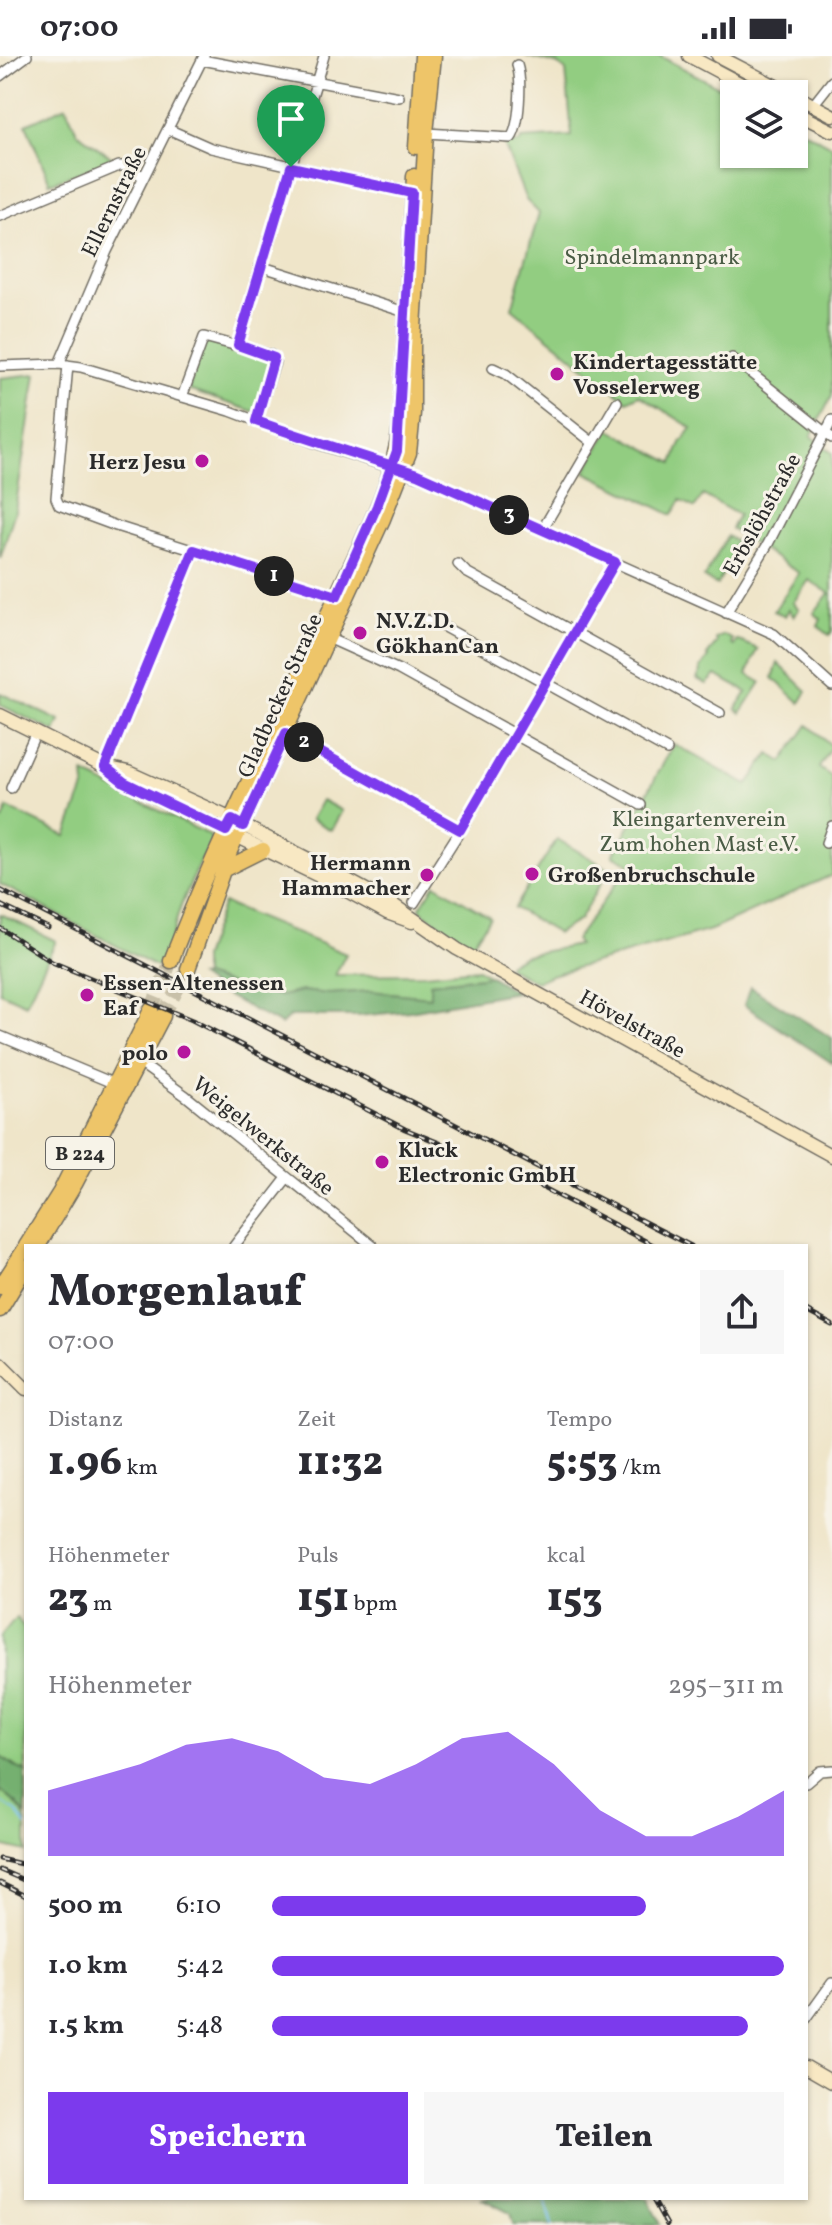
<!DOCTYPE html>
<html lang="de">
<head>
<meta charset="utf-8">
<style>
	:root { --surface:#fff; --page:#f7f7f7; --text:#2b2b33; --muted:#7c7c81; --accent:#7c3aed }
	body { margin:0; font-family:Vollkorn,serif; background:var(--page); color:var(--text); height:100vh; display:flex; flex-direction:column; font-size:30px; white-space:nowrap }
	* { box-sizing:border-box; margin:0 }
	p { font-size:26px; color:var(--muted) }
	.icon { flex:none; width:44px; height:44px; fill:none; stroke:currentColor; stroke-width:2; stroke-linecap:round; stroke-linejoin:round }
	.map { position:relative; flex:1; overflow:hidden }
	.panel { position:absolute; left:24px; top:1188px; width:784px; height:956px; display:flex; flex-direction:column; background:var(--surface); border-radius:0px; box-shadow:0 2px 6px #0004 }
	.panel>* { flex:none }
	.buttons { position:absolute; left:720px; top:24px; display:grid; gap:16px }
	.buttons a { display:grid; place-items:center; width:88px; height:88px; border-radius:0px; background:var(--surface); box-shadow:0 2px 6px #0004; font-size:40px }
	.pin { position:absolute; display:grid; place-items:center; width:68px; height:68px; color:#fff; margin:-82px -34px; border-radius:50% 50% 50% 0; rotate:-45deg; box-shadow:0 0 8px #0007 }
	.pin .icon { rotate:45deg }
	.km { position:absolute; width:40px; height:40px; margin:-20px; border-radius:50%; background:#222; color:#fff; font-size:22px; line-height:40px; text-align:center }
	.round { display:grid; place-items:center; flex:none; width:84px; height:84px; border-radius:0px; background:var(--page) }
	.headline { display:flex; align-items:center; justify-content:space-between; height:136px; padding:0 24px }
	h1 { font-size:44px; font-weight:800; line-height:60px }
	.stats { display:grid; grid-template-columns:repeat(3,1fr); gap:12px; height:136px; padding:8px 24px }
	.stats div { display:grid; align-content:center }
	.stats b { font-size:40px; font-weight:800 }
	.stats small { font-size:22px; font-weight:400 }
	.stats p { font-size:22px }
	.chart { height:224px; padding:16px 24px }
	.chart p { display:flex; justify-content:space-between }
	.chart svg { width:100%; height:144px; margin-top:8px; fill:var(--accent); opacity:.7 }
	.primary-button { display:flex; gap:16px; margin-top:auto; padding:16px 24px }
	.primary-button a { flex:1; height:92px; border-radius:0px; background:var(--accent); color:#fff; font-size:32px; font-weight:800; line-height:92px; text-align:center }
	.primary-button a+a { background:var(--page); color:var(--text) }
	ul { padding:0 24px; list-style:none; font-size:26px }
	li { display:grid; grid-template-columns:128px 96px 1fr; align-items:center; height:60px }
	li i { height:20px; border-radius:10px; background:var(--accent) }
	.status { display:flex; justify-content:space-between; align-items:center; height:56px; padding:0 40px; background:var(--surface); direction:ltr }
	.status svg { height:22px; fill:currentColor }
	.map>svg:first-child { display:block }
</style>
</head>
<body>
<div class="status"><b>07:00</b><svg viewBox="0 0 49 12"><path d="M0 12V9h3v3zM5 12V6h3v6zM10 12V3h3v9zM15 12V0h3v12zM26 1h20v11H26zM47 4h2v5h-2z"/></svg></div>
<div class="map">
<svg width="832" height="2169" viewBox="0 0 832 2169">
	<rect width="100%" height="100%" fill="#f7f3e8"/>
	<filter id="ink" filterUnits="userSpaceOnUse"><feTurbulence type="fractalNoise" baseFrequency=".0125" numOctaves="2"/><feDisplacementMap in="SourceGraphic" scale="16" xChannelSelector="R" yChannelSelector="G"/><feConvolveMatrix kernelMatrix="1 2 1 2 8 2 1 2 1" color-interpolation-filters="sRGB"/></filter>
	<filter id="wash" filterUnits="userSpaceOnUse"><feTurbulence type="fractalNoise" baseFrequency=".006" numOctaves="4" result="noise"/><feDisplacementMap in="SourceGraphic" scale="32" xChannelSelector="R" yChannelSelector="G"/><feGaussianBlur stdDeviation="1.8" result="paint"/><feColorMatrix in="noise" values="0 0 0 0 0 0 0 0 0 0 0 0 0 0 0 0 0 1.4 0 .05"/><feComposite in="paint" operator="in"/></filter>
	<g filter="url(#wash)">
		<rect width="100%" height="100%" fill="#efe5c9"/>
		<path fill="#92cd81" stroke="#5e7c56" stroke-width="2" d="M526,0H544L558,5L560,0H660L734,39V98H794V70L832,90V340L811,380L832,397V576L829,579L818,570L821,563L814,557L829,537L809,524L793,547L799,553L794,561L789,553L785,560L774,555L799,517L731,473L738,459L703,439L695,452L681,444L672,459L585,416L609,373L673,407L681,387L692,372L639,339L627,345L512,252L539,157L526,144L504,88L520,87L521,83L572,80L566,15L559,9Z
			M66,50L77,76L115,104L50,127L26,68Z
			M204,285L269,302L271,307L255,356L188,334Z
			M36,318L15,455L0,503V322Z
			M727,480L736,486L732,492L735,495L717,529L704,522Z
			M724,579L733,584L731,588L734,590L737,584L758,593L747,618L761,626L741,657L736,653L747,636L716,619L707,628L697,623L701,615L700,613L709,601L707,599L717,587L716,583Z
			M778,607L807,635L800,647L773,622Z
			M0,637L60,665L55,676L0,649Z
			M808,669L832,690L819,712L832,721V819L711,874L551,919L536,926L509,912L508,908L525,899L578,889L575,884L630,808L613,799L674,688L747,729L769,698L782,706Z
			M84,718L209,779L212,784C200,808 186,833 178,859C172,879 170,895 156,911L0,828V762L3,764L8,752L66,780L85,729Z
			M322,744L342,755L331,774L311,763Z
			M557,783L609,813L579,864L557,877L514,852Z
			M435,828L490,861L471,890L421,855L420,851Z
			M223,847L346,898L335,919L424,918L478,913L490,920L430,927V941L370,935L329,938L302,935L281,940L243,932L203,920V902Z
			M0,858L56,885L26,948L0,936Z
			M16,1561L26,1574V1715L17,1712L0,1700V1581Z
			M0,1734C30,1758 26,1760 26,1796L0,1790Z"/>
		<path fill="#75b06f" stroke="#506e4d" stroke-width="2" d="M203,920L243,932L281,940L302,935L329,938L370,935L430,941V927L490,920L516,936L410,955L357,960H290L281,969L218,935L199,921Z
			M750,931L832,982V1007L744,949Z
			M0,1700L17,1712L26,1715V1759L17,1748L0,1734Z
			M481,2142H648L660,2169H513L510,2157Z"/>
		<g fill="none" stroke-linecap="round" stroke-linejoin="round">
			<path stroke="#79bef0" stroke-width="2" d="M0,1746L16,1755L26,1770
				M545,2142L552,2169"/>
		</g>
	</g>
	<g filter="url(#ink)">
		<g fill="none" stroke-linecap="round" stroke-linejoin="round">
			<path stroke="#c8c0a9" stroke-width="14" stroke-dasharray="14 7" stroke-linecap="butt" d="M151,954L171,905
				M163,960L188,913"/>
			<g stroke="#706c62" stroke-width="12">
				<path id="street" d="M202,4L399,41
					M0,20L27,0
					M813,49L832,25
					M168,73L211,92L412,137
					M426,77L511,82C520,70 522,24 517,9
					M0,160L119,110H125L144,121
					M260,210L405,256
					M238,289L324,0
					M732,302L832,382
					M59,308L107,195L204,0
					M68,309L56,442L59,449L116,470L337,540
					M0,310L59,308L81,311L230,355L315,387L436,426L774,578L832,630
					M493,312L506,318L592,386
					M182,341L204,281L271,299L275,306L256,365
					M542,474L617,346
					M458,508L466,516L720,657
					M726,557L768,488L832,364
					M427,564L435,566L667,694
					M328,582L399,614L641,749
					M286,677L460,774
					M105,711L194,494
					M11,732L36,676
					M826,787L832,770
					M414,847L465,767L615,506
					M0,980L115,1028
					M137,1005L186,1040L373,1190
					M234,1190L287,1122
					M806,1727L820,1715L832,1714
					M806,1963L832,1927"/>
			</g>
			<g stroke="#706c62" stroke-width="15">
				<path id="secondary" d="M689,0L760,38
					M718,0L791,38
					M794,39L832,59
					M794,56L832,75
					M0,659L105,711L128,716L223,759L318,808L392,848L457,893L832,1100
					M108,713L124,726L323,822L387,857L412,866
					M0,1307L26,1333
					M806,2011L832,2026"/>
			</g>
			<g stroke="#706c62" stroke-width="17">
				<path id="primary" d="M416,91L422,0
					M223,814L263,794
					M171,905C218,782 279,665 334,545C359,489 393,432 400,370L414,120
					M188,913L230,795L383,463L409,397L413,357V288L426,77L434,0
					M26,1190L60,1136L151,954
					M38,1190L75,1128L163,960
					M0,1231L26,1191
					M0,1254L26,1211"/>
			</g>
			<use href="#street" stroke="#fff" stroke-width="9"/>
			<use href="#secondary" stroke="#f8e8c3" stroke-width="12"/>
			<use href="#primary" stroke="#eec569" stroke-width="14"/>
			<g stroke="#2b2b2b" stroke-width="5">
				<path id="rail" d="M0,834L691,1190
					M0,849L48,872
					M0,872L52,906L192,964L405,1073L452,1092
					M538,1129L655,1190
					M806,1255L832,1269
					M0,1803L26,1809
					M0,1814L26,1825
					M0,1827L26,1840
					M652,2142L667,2169"/>
			</g>
			<use href="#rail" stroke="#f7f3e8" stroke-width="2" stroke-dasharray="6" stroke-linecap="butt"/>
		</g>
	</g>
	<g fill="none" stroke-linecap="round" stroke-linejoin="round" filter="url(#ink)">
		<g stroke="#fff" stroke-width="16">
			<path id="route" d="M291,111L412,137L397,395L377,450L337,540L194,494L105,711L124,726L226,775L232,764L243,770L286,677L460,774L615,506L417,418C363,400 309,384 256,365L274,302L238,289L291,111"/>
		</g>
		<use href="#route" stroke="#7c3aed" stroke-width="10"/>
	</g>
	<g fill="#b5179e" stroke="#f7f3e8" stroke-width="3">
		<circle cx="557" cy="318" r="8"/>
		<circle cx="202" cy="405" r="8"/>
		<circle cx="360" cy="577" r="8"/>
		<circle cx="532" cy="818" r="8"/>
		<circle cx="427" cy="819" r="8"/>
		<circle cx="87" cy="939" r="8"/>
		<circle cx="184" cy="996" r="8"/>
		<circle cx="382" cy="1106" r="8"/>
	</g>
	<g text-anchor="middle" stroke-width="6" stroke-linejoin="round" paint-order="stroke">
		<rect fill="#f7f3e8" stroke="#686764" stroke-width="2" x="46" y="1081" width="68" height="32" rx="6"/>
		<g font-size="20" font-weight="bold" fill="#2b2b2b">
			<text x="80" y="1104">B 224</text>
		</g>
		<g font-size="22" fill="#2b2b2b" stroke="#f7f3e8">
			<text transform="translate(113 145) rotate(-64)" y="8">Ellernstraße</text>
			<text transform="translate(761 458) rotate(-61)" y="8">Erbslöhstraße</text>
			<text transform="translate(279 639) rotate(-66)" y="8">Gladbecker Straße</text>
			<text transform="translate(633 967) rotate(29)" y="8">Hövelstraße</text>
			<text transform="translate(264 1079) rotate(39)" y="8">Weigelwerkstraße</text>
		</g>
		<g font-size="22" fill="#4a5c45" stroke="#f7f3e8">
			<text x="652" y="208">Spindelmannpark</text>
			<text x="699" y="770">Kleingartenverein<tspan x="699" dy="25">Zum hohen Mast e.V.</tspan></text>
		</g>
		<g font-size="22" font-weight="bold" fill="#2b2b2b" stroke="#f7f3e8" text-anchor="start">
			<text x="573" y="313">Kindertagesstätte<tspan x="573" dy="25">Vosselerweg</tspan></text>
			<text x="186" y="413" text-anchor="end">Herz Jesu</text>
			<text x="376" y="572">N.V.Z.D.<tspan x="376" dy="25">GökhanCan</tspan></text>
			<text x="411" y="814" text-anchor="end">Hermann<tspan x="411" dy="25">Hammacher</tspan></text>
			<text x="548" y="826">Großenbruchschule</text>
			<text x="103" y="934">Essen-Altenessen<tspan x="103" dy="25">Eaf</tspan></text>
			<text x="168" y="1004" text-anchor="end">polo</text>
			<text x="398" y="1101">Kluck<tspan x="398" dy="25">Electronic GmbH</tspan></text>
		</g>
	</g>
</svg>
<div class="buttons">
<a><svg class="icon" aria-label="layers" viewBox="0 0 24 24"><path d="M12 4l9 5-9 5-9-5zM3 14l9 5 9-5"/></svg></a>
</div>
<div class="pin" style="left:291px;top:111px;background:#1e9e55"><svg class="icon" aria-label="arrive" viewBox="0 0 24 24"><path d="M6 21V4h12l-3 4 3 4H6"/></svg></div>
<b class="km" style="left:274px;top:520px">1</b>
<b class="km" style="left:304px;top:686px">2</b>
<b class="km" style="left:509px;top:459px">3</b>
<section class="panel">
<div class="headline"><div><h1>Morgenlauf</h1><p>07:00</p></div><a class="round"><svg class="icon" aria-label="share" viewBox="0 0 24 24"><path d="M12 15V3M7 8l5-5 5 5M5 13v7h14v-7"/></svg></a></div>
<div class="stats">
<div><p>Distanz</p><b>1.96<small> km</small></b></div>
<div><p>Zeit</p><b>11:32</b></div>
<div><p>Tempo</p><b>5:53<small> /km</small></b></div>
</div>
<div class="stats">
<div><p>Höhenmeter</p><b>23<small> m</small></b></div>
<div><p>Puls</p><b>151<small> bpm</small></b></div>
<div><p>kcal</p><b>153</b></div>
</div>
<div class="chart"><p><span>Höhenmeter</span>295–311 m</p>
<svg viewBox="0 0 160 44" preserveAspectRatio="none"><path d="M0 44V24L10 20L20 16L30 10L40 8L50 12L60 20L70 22L80 16L90 8L100 6L110 16L120 30L130 38L140 38L150 32L160 24V44z"/></svg>
</div>
<ul>
<li><b>500 m</b>6:10<i style="width:73%"></i></li>
<li><b>1.0 km</b>5:42<i style="width:100%"></i></li>
<li><b>1.5 km</b>5:48<i style="width:93%"></i></li>
</ul>
<div class="primary-button"><a>Speichern</a><a>Teilen</a></div>
</section>
</div>
</body>
</html>
